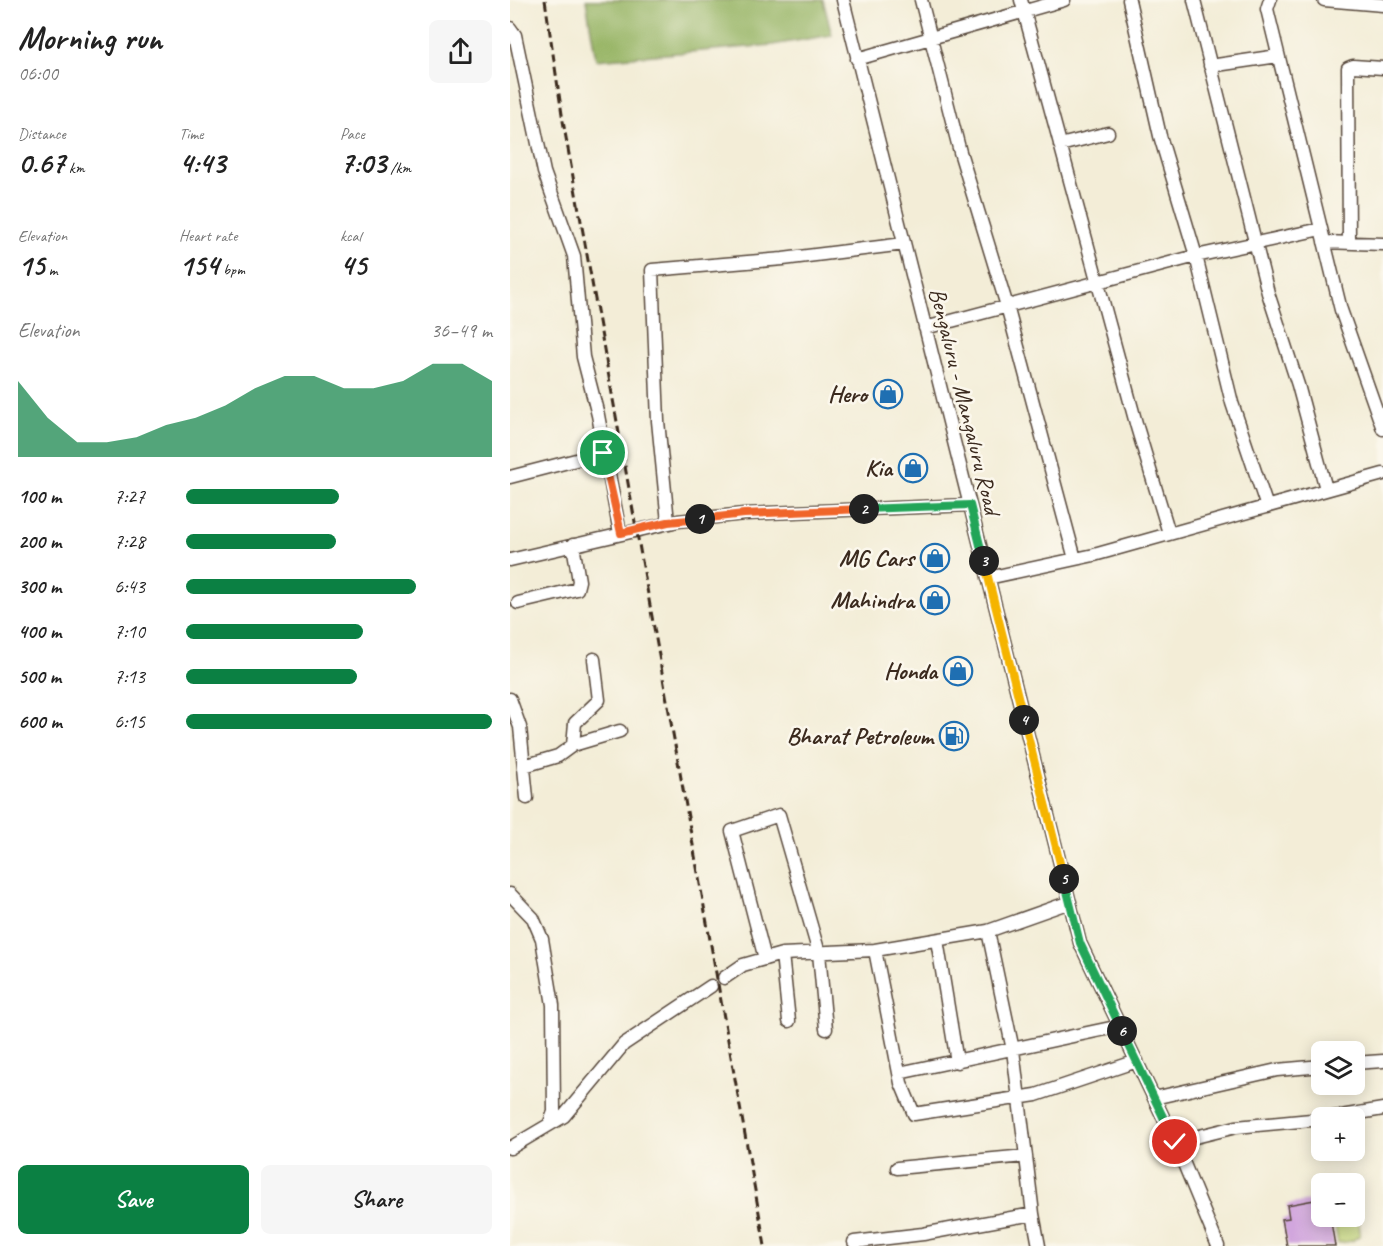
<!DOCTYPE html>
<html lang="en">
<head>
<meta charset="utf-8">
<style>
	:root { --surface:#fff; --page:#f6f6f6; --text:#222; --muted:#767676; --accent:#0b8043 }
	body { margin:0; font-family:Caveat,sans-serif; background:var(--page); color:var(--text); height:100vh; display:flex; flex-direction:column; font-size:22px; white-space:nowrap }
	* { box-sizing:border-box; margin:0 }
	p { font-size:20px; color:var(--muted) }
	.icon { flex:none; width:33px; height:33px; fill:none; stroke:currentColor; stroke-width:2; stroke-linecap:round; stroke-linejoin:round }
	.map { position:relative; flex:1; overflow:hidden }
	.side { display:flex; flex-direction:column; background:var(--surface); width:510px }
	.side>* { flex:none }
	.buttons { position:absolute; left:801px; top:1041px; display:grid; gap:12px }
	.buttons a { display:grid; place-items:center; width:54px; height:54px; border-radius:9px; background:var(--surface); box-shadow:0 3px 15px #0003; font-size:30px }
	.pin { position:absolute; display:grid; place-items:center; width:51px; height:51px; color:#fff; margin:-26px; border:3px solid #fff; border-radius:50%; box-shadow:0 2px 6px #0007 }
	.km { position:absolute; width:30px; height:30px; margin:-15px; border-radius:50%; background:#222; color:#fff; font-size:16px; line-height:30px; text-align:center }
	.round { display:grid; place-items:center; flex:none; width:63px; height:63px; border-radius:9px; background:var(--page) }
	.headline { display:flex; align-items:center; justify-content:space-between; height:102px; padding:0 18px }
	h1 { font-size:33px; font-weight:800; line-height:45px }
	.figures { display:grid; grid-template-columns:repeat(3,1fr); gap:9px; height:102px; padding:6px 18px }
	.figures div { display:grid; align-content:center }
	.figures b { font-size:30px; font-weight:800 }
	.figures small { font-size:16px; font-weight:400 }
	.figures p { font-size:16px }
	.chart { height:168px; padding:12px 18px }
	.chart p { display:flex; justify-content:space-between }
	.chart svg { width:100%; height:108px; margin-top:6px; fill:var(--accent); opacity:.7 }
	.cta { display:flex; gap:12px; margin-top:auto; padding:12px 18px }
	.cta a { flex:1; height:69px; border-radius:9px; background:var(--accent); color:#fff; font-size:24px; font-weight:800; line-height:69px; text-align:center }
	.cta a+a { background:var(--page); color:var(--text) }
	ul { padding:0 18px; list-style:none; font-size:20px }
	li { display:grid; grid-template-columns:96px 72px 1fr; align-items:center; height:45px }
	li i { height:15px; border-radius:8px; background:var(--accent) }
	main { display:flex; flex:1; min-height:0 }
	.map>svg:first-child { display:block }
</style>
</head>
<body>
<main>
<section class="side">
<div class="headline"><div><h1>Morning run</h1><p>06:00</p></div><a class="round"><svg class="icon" aria-label="share" viewBox="0 0 24 24"><path d="M12 15V3M7 8l5-5 5 5M5 13v7h14v-7"/></svg></a></div>
<div class="figures">
<div><p>Distance</p><b>0.67<small> km</small></b></div>
<div><p>Time</p><b>4:43</b></div>
<div><p>Pace</p><b>7:03<small> /km</small></b></div>
</div>
<div class="figures">
<div><p>Elevation</p><b>15<small> m</small></b></div>
<div><p>Heart rate</p><b>154<small> bpm</small></b></div>
<div><p>kcal</p><b>45</b></div>
</div>
<div class="chart"><p><span>Elevation</span>36–49 m</p>
<svg viewBox="0 0 160 44" preserveAspectRatio="none"><path d="M0 44V13L10 28L20 38L30 38L40 36L50 31L60 28L70 23L80 16L90 11L100 11L110 16L120 16L130 13L140 6L150 6L160 13V44z"/></svg>
</div>
<ul>
<li><b>100 m</b>7:27<i style="width:50%"></i></li>
<li><b>200 m</b>7:28<i style="width:49%"></i></li>
<li><b>300 m</b>6:43<i style="width:75%"></i></li>
<li><b>400 m</b>7:10<i style="width:58%"></i></li>
<li><b>500 m</b>7:13<i style="width:56%"></i></li>
<li><b>600 m</b>6:15<i style="width:100%"></i></li>
</ul>
<div class="cta"><a>Save</a><a>Share</a></div>
</section>
<div class="map">
<svg width="873" height="1246" viewBox="0 0 873 1246">
	<rect width="100%" height="100%" fill="#fbf7ec"/>
	<filter id="ink" filterUnits="userSpaceOnUse"><feTurbulence type="fractalNoise" baseFrequency=".0167" numOctaves="2"/><feDisplacementMap in="SourceGraphic" scale="12" xChannelSelector="R" yChannelSelector="G"/><feConvolveMatrix kernelMatrix="1 2 1 2 8 2 1 2 1" color-interpolation-filters="sRGB"/></filter>
	<filter id="wash" filterUnits="userSpaceOnUse"><feTurbulence type="fractalNoise" baseFrequency=".008" numOctaves="4" result="noise"/><feDisplacementMap in="SourceGraphic" scale="24" xChannelSelector="R" yChannelSelector="G"/><feGaussianBlur stdDeviation="1.35" result="paint"/><feColorMatrix in="noise" values="0 0 0 0 0 0 0 0 0 0 0 0 0 0 0 0 0 1.4 0 .05"/><feComposite in="paint" operator="in"/></filter>
	<g filter="url(#wash)">
		<rect width="100%" height="100%" fill="#f3edd7"/>
		<path fill="#c2d578" stroke="#7e804b" stroke-width="1.5" d="M847,1191L850,1235L842,1241L828,1243L824,1217L844,1216L845,1192Z"/>
		<path fill="#99b668" stroke="#6a7043" stroke-width="1.5" d="M76,0H313L322,35L262,45L86,60Z"/>
		<g id="blocks">
			<path fill="#d1a6dd" d="M810,1199L812,1216H820L825,1246H777L772,1219L779,1218L777,1205Z"/>
		</g>
	</g>
	<g filter="url(#ink)">
		<use href="#blocks" fill-opacity="0" stroke="#57473a" stroke-width="1.5"/>
		<g fill="none" stroke-linecap="round" stroke-linejoin="round">
			<g stroke="#57473a" stroke-width="15">
				<path id="minor" d="M333,0L570,943L665,1142L708,1246
					M411,0L450,152L497,306L565,559
					M511,0L627,427L659,533
					M619,0L650,136L686,256L722,403L757,507
					M684,0L758,293L788,385L816,489
					M760,0L757,9L831,310L873,429
					M814,0L873,5
					M0,28L5,35L34,172L64,256L73,357L88,415L110,533
					M347,59L554,0
					M700,66L768,56
					M550,145L598,133
					M814,242L873,244
					M839,243L838,68L843,66L873,68
					M415,328L686,256L811,229
					M0,477L93,453
					M158,522L148,421L142,270L273,259L394,244
					M0,560L168,521L234,514L460,505
					M478,578L584,555L873,474
					M8,603L67,589L69,581L63,545
					M0,699L10,727L17,798
					M63,745L65,723L89,700L84,659
					M14,766L48,756L63,745L110,731
					M0,894L23,918L32,939L43,1005L44,1112L39,1125
					M478,931L503,1050L523,1214
					M427,940L447,1062
					M365,950L391,1083L404,1114L526,1095L627,1061
					M272,954L279,1021
					M255,959L222,831L269,815L309,953L316,1029
					M214,978L233,965L272,954L365,950L478,931L560,902
					M844,1063L873,1061
					M389,1073L610,1026
					M644,1098L767,1070L812,1066
					M819,1118L873,1109
					M665,1142L726,1127L812,1119
					M0,1148L54,1116L114,1044L201,986
					M387,1168L516,1156
					M344,1242L413,1234L523,1214L529,1246"/>
			</g>
			<use href="#minor" stroke="#fff" stroke-width="12"/>
			<path stroke="#3b2a1e" stroke-width="3" stroke-dasharray="9 4.5" stroke-linecap="butt" d="M35,0L53,121L255,1246"/>
		</g>
	</g>
	<g fill="none" stroke-linecap="round" stroke-linejoin="round" filter="url(#ink)">
		<g stroke="#fff" stroke-width="12">
			<path id="split-1" d="M93,453L111,533L158,522L190,519"/>
		</g>
		<g stroke="#fff" stroke-width="12">
			<path id="split-2" d="M190,519L234,514L354,509"/>
		</g>
		<g stroke="#fff" stroke-width="12">
			<path id="split-3" d="M354,509L460,505L474,561"/>
		</g>
		<g stroke="#fff" stroke-width="12">
			<path id="split-4" d="M474,561L514,720"/>
		</g>
		<g stroke="#fff" stroke-width="12">
			<path id="split-5" d="M514,720L554,879"/>
		</g>
		<g stroke="#fff" stroke-width="12">
			<path id="split-6" d="M554,879L570,943L612,1031"/>
		</g>
		<g stroke="#fff" stroke-width="12">
			<path id="split-7" d="M612,1031L665,1142"/>
		</g>
		<use href="#split-1" stroke="#f0652b" stroke-width="8"/>
		<use href="#split-2" stroke="#f0652b" stroke-width="8"/>
		<use href="#split-3" stroke="#22a559" stroke-width="8"/>
		<use href="#split-4" stroke="#f5b400" stroke-width="8"/>
		<use href="#split-5" stroke="#f5b400" stroke-width="8"/>
		<use href="#split-6" stroke="#22a559" stroke-width="8"/>
		<use href="#split-7" stroke="#22a559" stroke-width="8"/>
	</g>
	<defs>
		<g id="shop-ring" transform="scale(1.5)"><circle r="9.5" fill="#fbf7ec" stroke="#1f6fb2" stroke-width="1.5"/><path d="M-5-2.5h2.3a2.7 3.5 0 0 1 5.4 0H5L5.5 6h-11ZM-1.5-2.5h3a1.5 2.3 0 0 0-3 0Z" fill="#1f6fb2"/></g>
		<g id="fuel-ring" transform="scale(1.5)"><circle r="9.5" fill="#fbf7ec" stroke="#1f6fb2" stroke-width="1.5"/><path d="M-5.5-6h7V0h2V4h1.3V-2.5L3-4.5l.8-.8L6-3V5H2.5V1h-1V6h-7ZM-4.2-4.7v3.2H.2V-4.7Z" fill="#1f6fb2"/></g>
	</defs>
	<g fill-rule="evenodd">
		<use href="#shop-ring" x="378" y="394"/>
		<use href="#shop-ring" x="403" y="468"/>
		<use href="#shop-ring" x="425" y="558"/>
		<use href="#shop-ring" x="425" y="600"/>
		<use href="#shop-ring" x="448" y="671"/>
		<use href="#fuel-ring" x="444" y="736"/>
	</g>
	<g text-anchor="middle" stroke-width="5" stroke-linejoin="round" paint-order="stroke">
		<g font-size="24" font-weight="bold" fill="#3b2a1e" stroke="#fbf7ec" text-anchor="end">
			<text x="357" y="402">Hero</text>
			<text x="382" y="476">Kia</text>
			<text x="404" y="566">MG Cars</text>
			<text x="404" y="608">Mahindra</text>
			<text x="427" y="679">Honda</text>
			<text x="423" y="744">Bharat Petroleum</text>
		</g>
		<g font-size="24" fill="#3b2a1e" stroke="#fbf7ec">
			<text transform="translate(455 401) rotate(76)" y="8">Bengaluru - Mangaluru Road</text>
		</g>
	</g>
</svg>
<div class="buttons">
<a><svg class="icon" aria-label="layers" viewBox="0 0 24 24"><path d="M12 4l9 5-9 5-9-5zM3 14l9 5 9-5"/></svg></a>
<a>+</a>
<a>−</a>
</div>
<div class="pin" style="left:93px;top:453px;background:#1e9e55"><svg class="icon" aria-label="arrive" viewBox="0 0 24 24"><path d="M6 21V4h12l-3 4 3 4H6"/></svg></div>
<div class="pin" style="left:665px;top:1142px;background:#d93025"><svg class="icon" aria-label="check" viewBox="0 0 24 24"><path d="M5 12l5 5 9-10"/></svg></div>
<b class="km" style="left:190px;top:519px">1</b>
<b class="km" style="left:354px;top:509px">2</b>
<b class="km" style="left:474px;top:561px">3</b>
<b class="km" style="left:514px;top:720px">4</b>
<b class="km" style="left:554px;top:879px">5</b>
<b class="km" style="left:612px;top:1031px">6</b>
</div>
</main>
</body>
</html>
